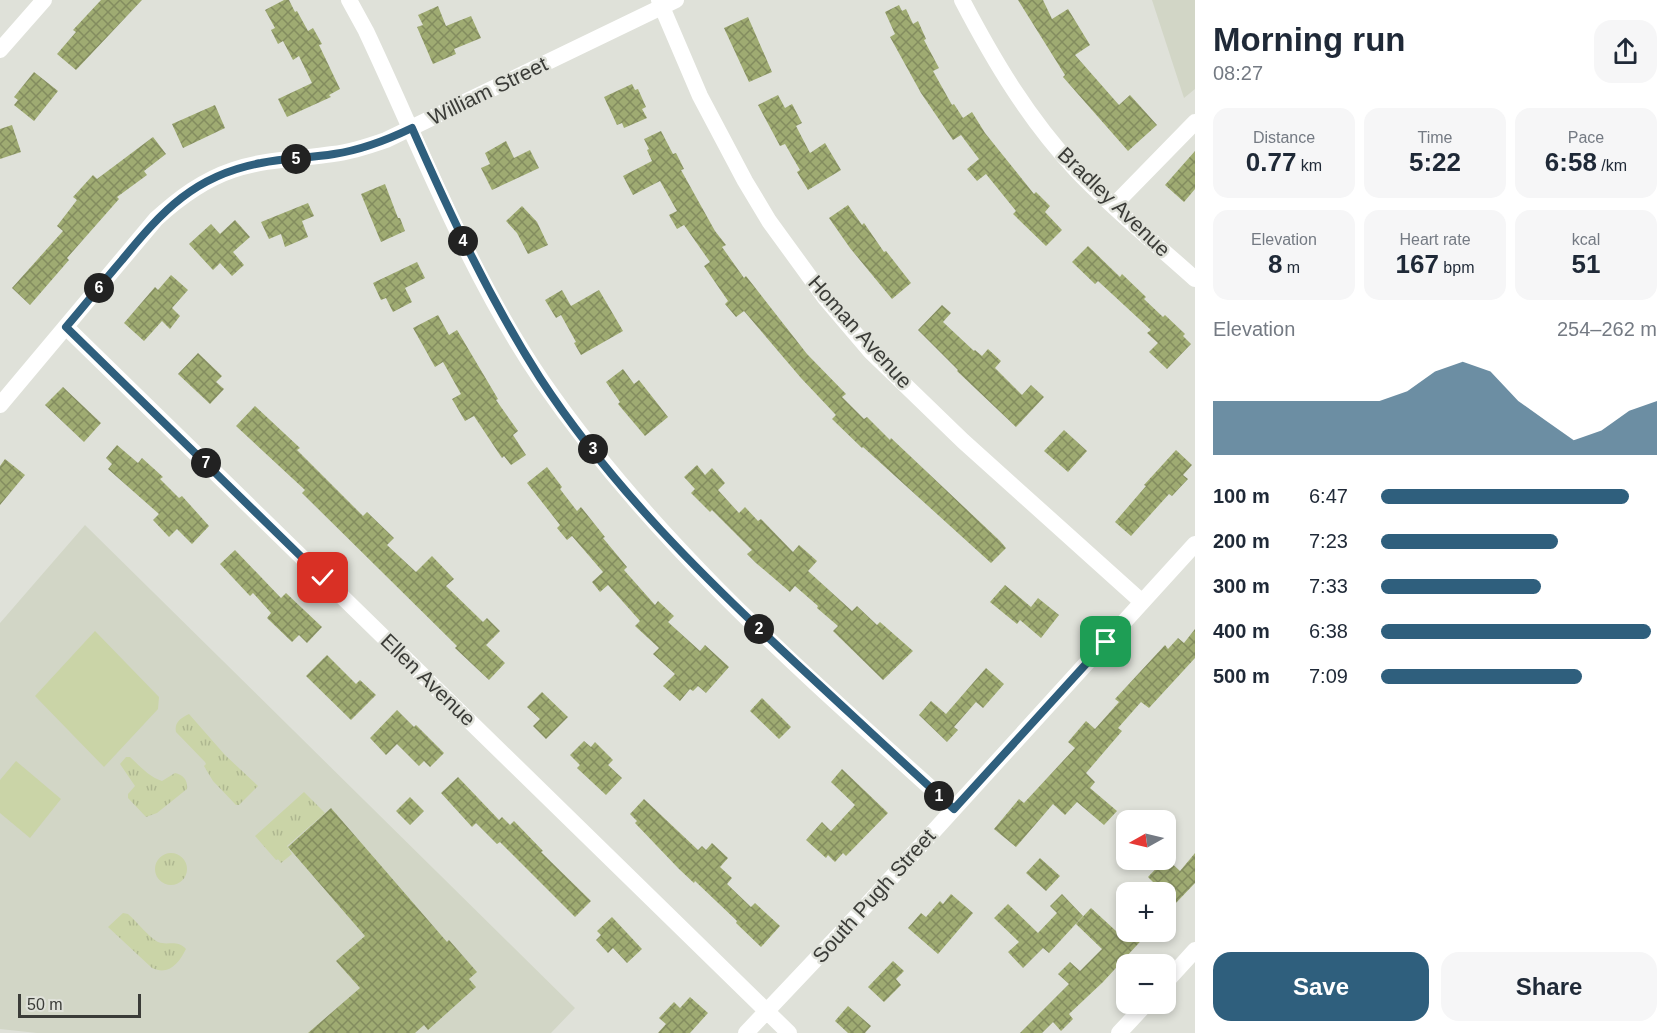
<!DOCTYPE html>
<html lang="en">
<head>
<meta charset="utf-8">
<style>
	:root { --surface:#fff; --page:#f6f6f7; --text:#1f2937; --muted:#747a83; --accent:#2f5f7d }
	body { margin:0; font-family:Helvetica,sans-serif; background:var(--page); color:var(--text); height:100vh; display:flex; flex-direction:column; font-size:22px; white-space:nowrap }
	* { box-sizing:border-box; margin:0 }
	p { font-size:20px; color:var(--muted) }
	.icon { flex:none; width:33px; height:33px; fill:none; stroke:currentColor; stroke-width:2; stroke-linecap:round; stroke-linejoin:round }
	.map { position:relative; flex:1; overflow:hidden }
	.panel { display:flex; flex-direction:column; background:var(--surface); width:480px }
	.panel>* { flex:none }
	.needle { width:39px; rotate:262deg }
	.controls { position:absolute; left:1116px; top:810px; display:grid; gap:12px }
	.controls a { display:grid; place-items:center; width:60px; height:60px; border-radius:12px; background:var(--surface); box-shadow:0 3px 9px #0003; font-size:30px }
	.scale { position:absolute; left:18px; bottom:15px; width:123px; box-sizing:border-box; padding-left:6px; border:3px solid #3b3c38; border-top:0; font-size:16px; line-height:21px; white-space:nowrap; color:#3b3c38; -webkit-text-stroke:4px #dfe1d9; paint-order:stroke }
	.pin { position:absolute; display:grid; place-items:center; width:51px; height:51px; color:#fff; margin:-26px; border-radius:12px; box-shadow:0 3px 9px #0006 }
	.km { position:absolute; width:30px; height:30px; margin:-15px; border-radius:50%; background:#222; color:#fff; font-size:16px; line-height:30px; text-align:center }
	.round { display:grid; place-items:center; flex:none; width:63px; height:63px; border-radius:18px; background:var(--page) }
	.overview { display:flex; align-items:center; justify-content:space-between; height:102px; padding:0 18px }
	h1 { font-size:33px; font-weight:700; line-height:45px }
	.metrics { display:grid; grid-template-columns:repeat(3,1fr); gap:9px; height:102px; padding:6px 18px }
	.metrics div { display:grid; align-content:center; border-radius:15px; background:var(--page); text-align:center }
	.metrics b { font-size:26px; font-weight:700 }
	.metrics small { font-size:16px; font-weight:400 }
	.metrics p { font-size:16px }
	.chart { height:168px; padding:12px 18px }
	.chart p { display:flex; justify-content:space-between }
	.chart svg { width:100%; height:108px; margin-top:6px; fill:var(--accent); opacity:.7 }
	.primary-button { display:flex; gap:12px; margin-top:auto; padding:12px 18px }
	.primary-button a { flex:1; height:69px; border-radius:18px; background:var(--accent); color:#fff; font-size:24px; font-weight:700; line-height:69px; text-align:center }
	.primary-button a+a { background:var(--page); color:var(--text) }
	ul { padding:0 18px; list-style:none; font-size:20px }
	li { display:grid; grid-template-columns:96px 72px 1fr; align-items:center; height:45px }
	li i { height:15px; border-radius:8px; background:var(--accent) }
	main { display:flex; flex:1; min-height:0 }
	.map>svg:first-child { display:block }
</style>
</head>
<body>
<main>
<div class="map">
<svg width="1195" height="1033" viewBox="0 0 1195 1033">
	<defs>
		<pattern id="park-tufts" width="24" height="20" patternUnits="userSpaceOnUse" patternTransform="scale(1.5)"><rect width="24" height="20" fill="#cad4a7"/><path d="M3 7l-1-3M5 7V3M7 7l1-3M15 17l-1-3M17 17v-4M19 17l1-3" fill="none" stroke="#aeb790"/></pattern>
		<pattern id="building-cross-hatch" width="8" height="8" patternUnits="userSpaceOnUse" patternTransform="scale(1.5)"><rect width="8" height="8" fill="#9fab72"/><path d="M0 0l8 8M0 8l8-8" fill="none" stroke="#838c5f"/></pattern>
	</defs>
	<rect width="100%" height="100%" fill="#dfe1d9"/>
	<path fill="#d2d6c6" d="M1152,0H1195V89L1184,98Z
		M85,525L575,1008L551,1033H37L0,1029V623Z"/>
	<path fill="url(#park-tufts)" d="M189,714L225,755L258,786L239,805H236L213,781L204,766L206,764L205,762L176,732C174,722 181,718 189,714Z
		M126,757H130C140,766 149,777 162,781L175,773C184,775 188,781 187,789L157,813L146,817L128,798V794L135,786L120,764Z
		M304,792L325,813L287,846L292,854L281,863L278,859L276,860L255,836Z
		M155 869a16 16 0 1 1 32 0a16 16 0 1 1-32 0Z
		M123,913L128,914C136,921 150,938 158,942C168,946 177,939 186,949C179,963 169,976 152,968L108,927Z"/>
	<path fill="#cad4a7" d="M95,631L159,697L158,709L104,767L35,696Z
		M16,761L61,799L30,838L0,813V780Z"/>
	<path fill="url(#building-cross-hatch)" d="M101,0H142L76,70L57,54L76,32L73,30Z
		M284,0H289L295,12L297,11L308,31L313,28L322,44L319,45L340,89L329,95L331,97L287,117L278,99L312,83L299,56L293,60L283,41L278,44L271,30L275,28L265,10Z
		M1018,0H1043L1052,19L1068,9L1090,45L1075,55L1119,105L1130,95L1157,125L1128,151L1063,77L1065,75Z
		M899,5L902,11L906,9L913,24L918,21L926,39L924,40L939,68L933,71L952,105L954,104L963,118L972,112L985,133L1034,194L1036,192L1050,206L1045,212L1062,230L1046,246L1013,214L1016,211L986,174L977,181L967,169L979,159L961,135L953,140L921,93L890,37L895,34L885,12Z
		M438,6L446,26L471,16L481,38L454,49L456,54L433,64L417,27L423,25L418,15Z
		M748,17L772,72L749,82L724,28Z
		M34,72L58,91L34,121L14,105L18,100L14,97Z
		M632,84L635,90L638,89L646,107L642,109L647,118L624,128L622,123L617,125L604,97Z
		M778,95L785,108L792,104L802,123L796,126L810,153L825,143L841,170L808,190L797,172L800,170L785,144L780,146L758,105Z
		M215,105L225,128L183,148L172,124Z
		M12,125L21,152L0,159V129Z
		M661,131L673,154L676,153L684,169L681,170L715,231L726,245L722,247L744,278L746,276L807,354L846,394L842,397L864,419L867,417L890,440L891,438L1000,541L1006,548L991,563L863,447L862,448L832,419L836,415L801,378L744,311L736,317L725,304L728,301L704,266L710,262L684,225L677,229L669,215L677,211L660,181L633,195L623,176L652,161L647,150L649,149L644,139Z
		M153,137L166,154L144,171L147,175L117,197L119,199L67,258L69,260L30,305L12,288L63,231L57,226L77,200L73,197L93,175L97,179Z
		M506,141L514,158L530,150L539,168L492,190L481,168L490,164L485,153Z
		M1195,151V189L1184,202L1165,185Z
		M385,184L398,218H400L405,231L381,242L361,194Z
		M308,203L314,216L302,221L308,237L285,247L281,234L269,239L261,222Z
		M848,205L862,225L864,223L884,252L886,251L911,283L892,299L850,248L829,218Z
		M522,206L537,222L548,245L528,254L517,233L506,221Z
		M235,220L250,237L233,252L244,265L232,276L220,263L213,270L189,244L211,224L220,234Z
		M1088,246L1120,277L1122,274L1146,297L1144,299L1163,317L1165,315L1185,334L1183,336L1191,344L1167,369L1149,352L1158,343L1147,333L1151,330L1098,281L1095,284L1072,262Z
		M417,262L425,278L405,288L412,302L393,312L386,298L381,300L373,283Z
		M171,275L188,290L172,308L180,316L170,329L162,321L144,341L124,323L155,287L158,290Z
		M562,290L571,306L599,290L623,331L581,355L574,343L576,342L561,315L556,318L545,300Z
		M942,305L951,313L943,322L974,351L975,350L982,356L988,349L1001,361L995,368L1022,395L1031,385L1044,397L1016,427L957,371L958,370L918,330Z
		M438,315L449,335L457,330L498,399L496,400L518,431L513,435L526,455L511,465L504,456L502,458L474,416L465,421L452,399L461,394L443,362L435,367L413,328Z
		M198,353L222,376L216,382L224,389L210,404L178,374Z
		M623,369L634,384L639,380L668,417L645,436L618,404L620,402L606,382Z
		M63,387L101,423L84,442L45,405Z
		M255,406L300,448L297,450L363,516L367,512L394,538L387,545L416,572L432,556L454,579L446,586L483,622L487,618L500,631L486,645L505,663L489,680L455,648L457,646L302,493L305,490L236,426Z
		M1064,430L1087,451L1068,472L1044,451Z
		M117,445L138,463L142,458L163,477L160,479L179,498L182,496L209,526L192,544L177,529L169,537L153,520L159,514L108,469L112,464L106,458Z
		M1176,450L1192,465L1183,475L1188,479L1172,496L1169,494L1131,536L1115,522L1146,486L1144,485Z
		M5,459L25,475L0,505V466Z
		M697,465L705,475L712,468L725,483L718,490L739,513L745,507L758,521L761,519L793,552L799,545L817,561L808,571L852,611L857,606L877,625L880,622L913,651L883,680L833,631L838,626L817,608L818,606L795,586L790,592L756,563L747,554L752,550L712,510L710,512L691,493L695,489L684,477Z
		M547,467L562,487L560,489L577,511L581,507L605,537L603,538L627,567L624,570L655,605L658,601L674,616L668,622L700,651L705,645L729,667L706,693L698,686L693,691L690,689L680,701L663,686L675,674L653,654L659,648L635,626L640,621L608,585L600,592L592,582L603,572L572,536L567,540L557,528L560,525L527,483Z
		M235,550L281,598L286,593L322,627L307,643L299,635L292,642L267,618L271,613L253,593L250,596L220,564Z
		M1005,585L1031,607L1038,598L1059,615L1041,638L1020,620L1017,624L990,602Z
		M1195,629V658L1149,708L1141,702L1118,728L1122,731L1086,773L1095,782L1090,788L1117,811L1104,825L1077,802L1065,815L1053,804L1016,847L994,829L1019,799L1024,803L1075,748L1068,742L1086,721L1095,729L1119,702L1115,699L1165,645L1168,649L1178,638L1184,643Z
		M327,655L356,684L360,680L376,695L351,720L306,676Z
		M986,668L1004,684L983,708L976,702L954,727L958,730L947,742L919,715L931,701L946,714Z
		M542,692L568,717L546,739L533,726L540,719L527,707Z
		M762,698L791,727L779,739L750,711Z
		M397,710L414,727L416,725L444,753L430,767L424,761L419,766L397,744L386,755L370,738Z
		M584,741L591,747L595,742L613,760L608,765L622,778L606,795L577,768L580,765L570,755Z
		M842,769L888,813L846,856L843,853L835,862L828,855L826,858L806,840L822,822L831,831L855,805L831,782Z
		M458,777L499,820L502,817L510,825L514,821L543,851L541,852L591,901L575,917L500,842L497,844L476,823L472,827L441,793Z
		M410,797L424,811L410,825L396,811Z
		M644,799L698,850L702,846L706,850L712,843L728,858L720,867L732,878L727,884L751,907L755,903L780,926L761,947L736,923L737,921L695,881L694,883L679,869L635,823L637,821L630,814Z
		M331,808L447,942L449,940L477,972L469,979L476,987L428,1030L424,1025L415,1033H308L360,988L336,961L365,936L288,847Z
		M1195,853V883L1175,904L1148,877L1166,858L1180,871Z
		M1040,858L1060,876L1046,891L1026,873Z
		M951,894L973,913L938,954L908,928L921,913L926,917L940,901L943,904Z
		M1062,894L1083,916L1049,953L1043,948L1023,968L1008,952L1019,942L994,918L1008,904L1038,933L1057,913L1050,906Z
		M1091,908L1116,931L1126,919V932H1149L1103,982L1069,1014L1073,1019L1061,1031L1053,1022L1042,1033H1020L1069,984L1058,974L1070,962L1080,971L1102,949L1076,924Z
		M612,917L642,949L627,963L613,948L608,953L596,940L601,935L597,931Z
		M893,961L904,971L896,979L901,985L884,1002L868,987Z
		M690,997L708,1013L690,1033H658L666,1024L659,1018L674,1002L680,1008Z
		M848,1006L871,1026L865,1033H848L835,1021Z"/>
	<g fill="none" stroke-linecap="round" stroke-linejoin="round">
		<path stroke="#fff" stroke-width="16" d="M349,0L366,31C421,148 469,274 542,381C655,545 807,676 954,809
			M659,0L700,96L745,181L769,221L825,298L871,352L963,441L1142,602
			M962,0C995,63 1028,118 1076,170C1113,209 1155,243 1195,279
			M0,50L44,0
			M1113,206L1195,122
			M66,327L789,1033
			M0,405L156,219C179,198 203,180 233,170C265,159 300,159 333,154C351,152 369,146 386,140L676,0
			M1166,982L1195,950
			M746,1033L852,921L1195,544
			M1119,1033L1146,1004"/>
	</g>
	<g fill="none" stroke-linecap="round" stroke-linejoin="round">
		<g stroke="#fff" stroke-width="12">
			<path id="route" d="M323,578L66,327C85,305 103,282 122,260C162,211 195,175 261,163C285,158 310,158 334,154C361,150 387,140 412,128C450,214 489,298 540,378C611,487 705,579 800,667C851,714 902,762 954,809L1106,642"/>
		</g>
		<use href="#route" stroke="#2f5f7d" stroke-width="8"/>
	</g>
	<g text-anchor="middle" stroke-width="5" stroke-linejoin="round" paint-order="stroke">
		<g font-size="21" fill="#3b3c38" stroke="#dfe1d9">
			<text transform="translate(488 91) rotate(-26)" y="7">William Street</text>
			<text transform="translate(1114 202) rotate(44)" y="7">Bradley Avenue</text>
			<text transform="translate(860 332) rotate(48)" y="7">Homan Avenue</text>
			<text transform="translate(428 680) rotate(44)" y="7">Ellen Avenue</text>
			<text transform="translate(874 896) rotate(-48)" y="7">South Pugh Street</text>
		</g>
	</g>
</svg>
<div class="controls">
<a><svg class="needle" viewBox="-14 -14 28 28"><path d="M0-13l5 13h-10z" fill="#e53935"/><path d="M0 13l5-13h-10z" fill="#747a83"/></svg></a>
<a>+</a>
<a>−</a>
</div>
<div class="scale">50 m</div>
<div class="pin" style="left:1106px;top:642px;background:#1e9e55"><svg class="icon" aria-label="arrive" viewBox="0 0 24 24"><path d="M6 21V4h12l-3 4 3 4H6"/></svg></div>
<div class="pin" style="left:323px;top:578px;background:#d93025"><svg class="icon" aria-label="check" viewBox="0 0 24 24"><path d="M5 12l5 5 9-10"/></svg></div>
<b class="km" style="left:939px;top:796px">1</b>
<b class="km" style="left:759px;top:629px">2</b>
<b class="km" style="left:593px;top:449px">3</b>
<b class="km" style="left:463px;top:241px">4</b>
<b class="km" style="left:296px;top:159px">5</b>
<b class="km" style="left:99px;top:288px">6</b>
<b class="km" style="left:206px;top:463px">7</b>
</div>
<section class="panel">
<div class="overview"><div><h1>Morning run</h1><p>08:27</p></div><a class="round"><svg class="icon" aria-label="share" viewBox="0 0 24 24"><path d="M12 15V3M7 8l5-5 5 5M5 13v7h14v-7"/></svg></a></div>
<div class="metrics">
<div><p>Distance</p><b>0.77<small> km</small></b></div>
<div><p>Time</p><b>5:22</b></div>
<div><p>Pace</p><b>6:58<small> /km</small></b></div>
</div>
<div class="metrics">
<div><p>Elevation</p><b>8<small> m</small></b></div>
<div><p>Heart rate</p><b>167<small> bpm</small></b></div>
<div><p>kcal</p><b>51</b></div>
</div>
<div class="chart"><p><span>Elevation</span>254–262 m</p>
<svg viewBox="0 0 160 44" preserveAspectRatio="none"><path d="M0 44V22L10 22L20 22L30 22L40 22L50 22L60 22L70 18L80 10L90 6L100 10L110 22L120 30L130 38L140 34L150 26L160 22V44z"/></svg>
</div>
<ul>
<li><b>100 m</b>6:47<i style="width:90%"></i></li>
<li><b>200 m</b>7:23<i style="width:64%"></i></li>
<li><b>300 m</b>7:33<i style="width:58%"></i></li>
<li><b>400 m</b>6:38<i style="width:98%"></i></li>
<li><b>500 m</b>7:09<i style="width:73%"></i></li>
</ul>
<div class="primary-button"><a>Save</a><a>Share</a></div>
</section>
</main>
</body>
</html>
